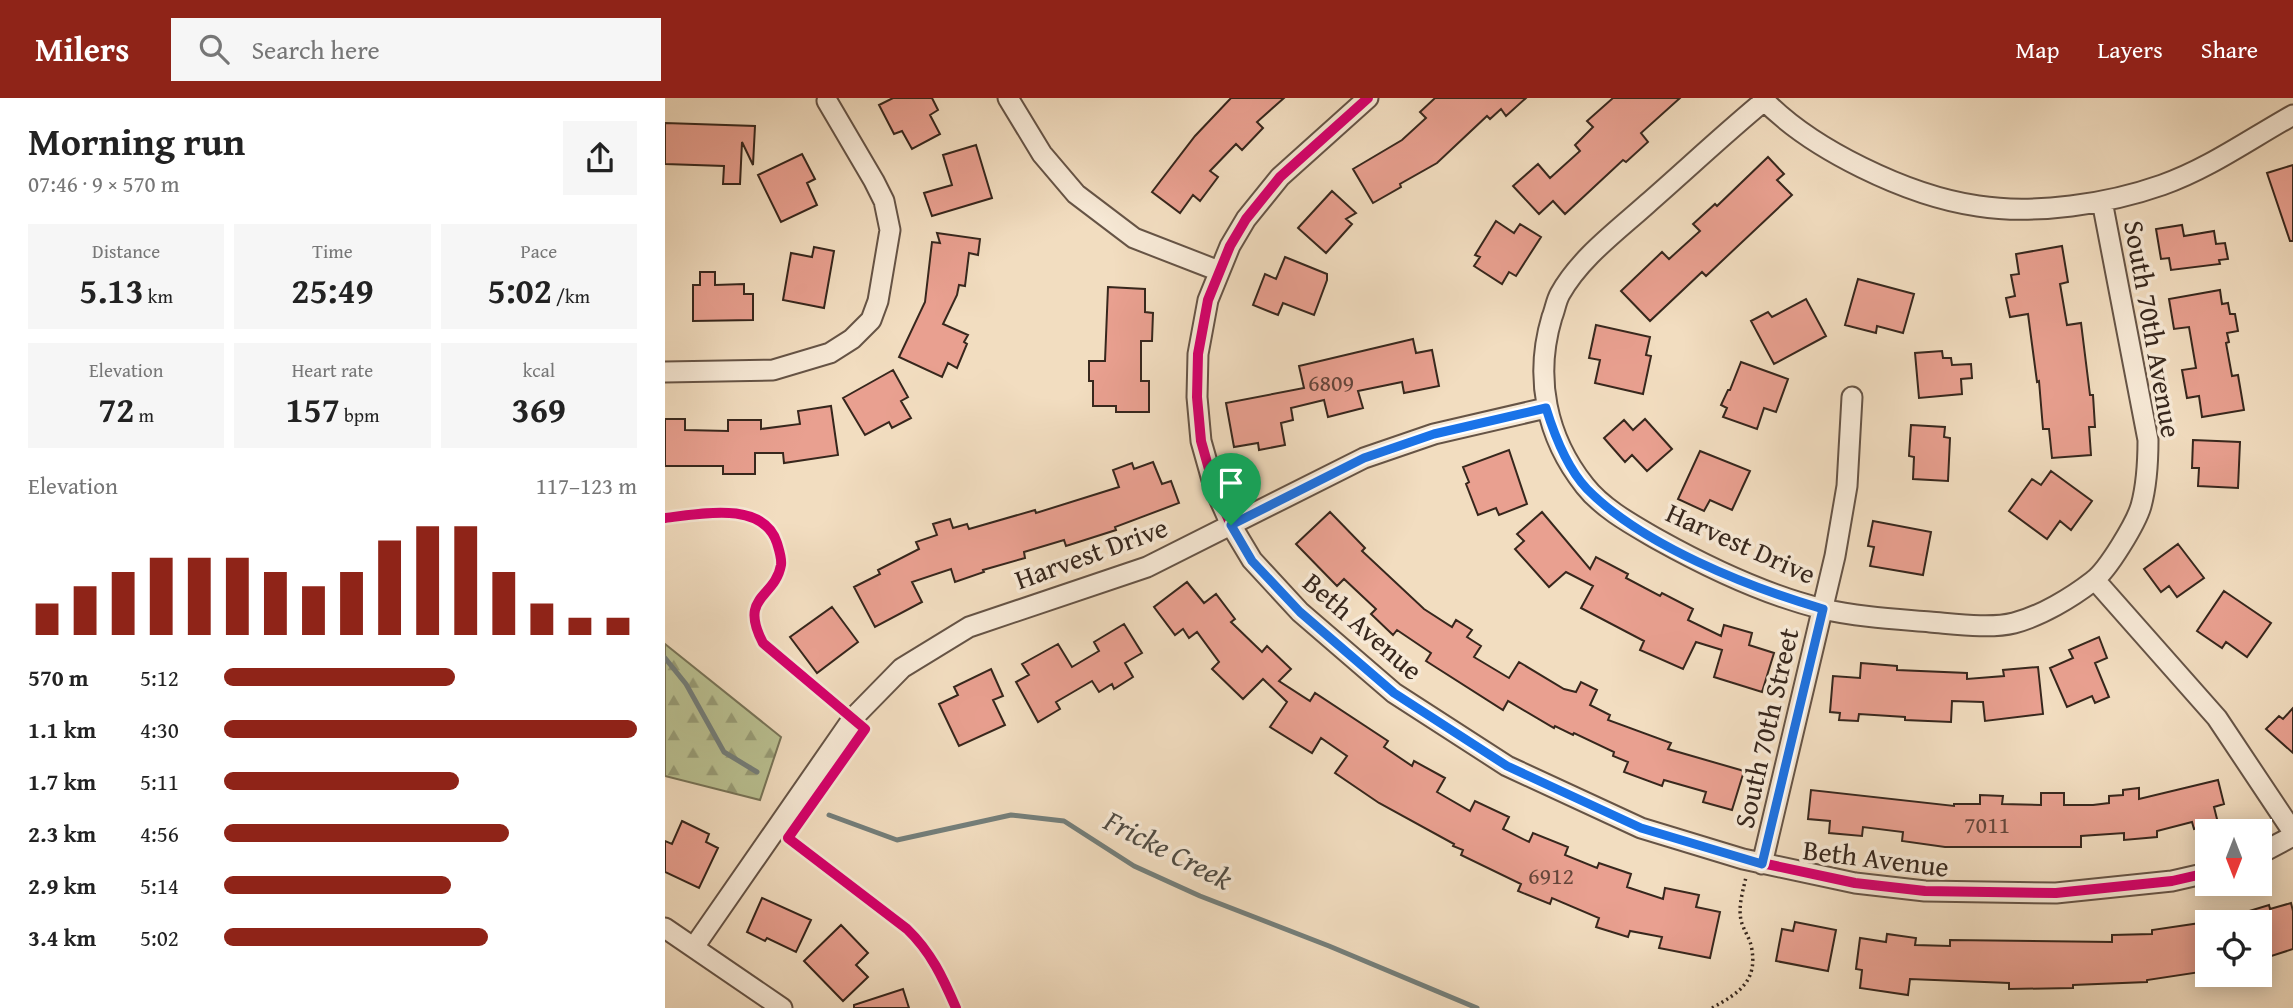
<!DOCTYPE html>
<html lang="en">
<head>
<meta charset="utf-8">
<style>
	:root { --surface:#fff; --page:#f6f6f6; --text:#222; --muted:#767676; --accent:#8f2418 }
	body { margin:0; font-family:"Gentium Book Plus",serif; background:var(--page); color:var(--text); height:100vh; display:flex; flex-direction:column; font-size:26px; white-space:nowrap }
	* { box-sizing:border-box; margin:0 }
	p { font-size:23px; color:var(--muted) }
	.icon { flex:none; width:38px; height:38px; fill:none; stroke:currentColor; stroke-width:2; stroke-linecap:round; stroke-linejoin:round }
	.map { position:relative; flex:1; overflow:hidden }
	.panel { display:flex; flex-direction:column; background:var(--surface); width:665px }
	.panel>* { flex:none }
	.needle { width:46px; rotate:180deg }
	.controls { position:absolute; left:1530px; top:721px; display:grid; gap:14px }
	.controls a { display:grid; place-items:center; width:77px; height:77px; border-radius:0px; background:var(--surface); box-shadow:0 4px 18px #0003; font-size:35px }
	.pin { position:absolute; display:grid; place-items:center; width:60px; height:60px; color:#fff; margin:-72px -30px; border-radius:50% 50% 50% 0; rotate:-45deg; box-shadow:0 0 7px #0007 }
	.pin .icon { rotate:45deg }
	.round { display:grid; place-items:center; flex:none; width:74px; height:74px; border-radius:0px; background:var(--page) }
	.head { display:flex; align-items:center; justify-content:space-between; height:119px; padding:0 28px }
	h1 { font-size:38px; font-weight:600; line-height:52px }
	.stats { display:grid; grid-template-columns:repeat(3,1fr); gap:10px; height:119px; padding:7px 28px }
	.stats div { display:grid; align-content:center; border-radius:0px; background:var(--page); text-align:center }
	.stats b { font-size:35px; font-weight:600 }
	.stats small { font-size:19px; font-weight:400 }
	.stats p { font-size:19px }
	.chart { height:196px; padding:14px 28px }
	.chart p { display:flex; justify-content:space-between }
	.chart svg { width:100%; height:126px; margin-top:7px; stroke:var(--accent); stroke-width:6 }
	ul { padding:0 28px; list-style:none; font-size:23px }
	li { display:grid; grid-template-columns:112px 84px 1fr; align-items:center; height:52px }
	li i { height:18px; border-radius:9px; background:var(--accent) }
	header { display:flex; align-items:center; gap:42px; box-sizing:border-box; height:98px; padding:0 35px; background:var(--accent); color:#fff }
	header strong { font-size:33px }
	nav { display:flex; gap:38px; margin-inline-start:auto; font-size:24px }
	.search { width:490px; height:63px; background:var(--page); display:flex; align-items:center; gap:18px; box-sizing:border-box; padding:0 24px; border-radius:0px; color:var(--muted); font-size:26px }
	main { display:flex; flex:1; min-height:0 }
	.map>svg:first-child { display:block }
</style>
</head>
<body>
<header>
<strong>Milers</strong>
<div class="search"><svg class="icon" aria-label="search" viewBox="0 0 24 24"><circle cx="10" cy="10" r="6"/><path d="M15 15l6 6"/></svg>Search here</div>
<nav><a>Map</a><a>Layers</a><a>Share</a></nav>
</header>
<main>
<section class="panel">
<div class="head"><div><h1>Morning run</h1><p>07:46 · 9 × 570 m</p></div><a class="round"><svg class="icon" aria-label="share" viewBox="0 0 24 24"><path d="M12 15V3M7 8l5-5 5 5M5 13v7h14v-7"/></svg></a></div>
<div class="stats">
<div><p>Distance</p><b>5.13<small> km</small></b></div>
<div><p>Time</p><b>25:49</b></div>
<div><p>Pace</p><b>5:02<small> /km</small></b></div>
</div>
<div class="stats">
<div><p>Elevation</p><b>72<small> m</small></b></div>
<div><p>Heart rate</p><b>157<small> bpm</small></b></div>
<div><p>kcal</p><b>369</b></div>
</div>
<div class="chart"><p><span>Elevation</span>117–123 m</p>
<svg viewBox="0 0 160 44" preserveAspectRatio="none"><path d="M5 44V33M15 44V27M25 44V22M35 44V17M45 44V17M55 44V17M65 44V22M75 44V27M85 44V22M95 44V11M105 44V6M115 44V6M125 44V22M135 44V33M145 44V38M155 44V38"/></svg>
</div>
<ul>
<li><b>570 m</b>5:12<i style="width:56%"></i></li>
<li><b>1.1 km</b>4:30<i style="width:100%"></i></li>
<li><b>1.7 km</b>5:11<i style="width:57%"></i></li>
<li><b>2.3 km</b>4:56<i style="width:69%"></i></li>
<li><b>2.9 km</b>5:14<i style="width:55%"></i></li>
<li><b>3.4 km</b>5:02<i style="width:64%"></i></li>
</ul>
</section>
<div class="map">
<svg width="1628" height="910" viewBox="0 0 1628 910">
	<defs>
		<pattern id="forest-firs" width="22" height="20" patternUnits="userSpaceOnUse" patternTransform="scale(1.75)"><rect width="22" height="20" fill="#bac192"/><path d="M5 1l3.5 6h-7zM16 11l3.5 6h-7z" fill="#989d77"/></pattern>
	</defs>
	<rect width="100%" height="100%" fill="#f2ddc0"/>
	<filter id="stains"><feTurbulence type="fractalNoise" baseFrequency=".00286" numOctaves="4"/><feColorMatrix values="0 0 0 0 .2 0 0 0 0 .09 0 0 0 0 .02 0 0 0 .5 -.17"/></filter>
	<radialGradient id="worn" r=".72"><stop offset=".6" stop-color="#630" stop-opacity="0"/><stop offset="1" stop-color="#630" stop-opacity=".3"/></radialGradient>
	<path fill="url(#forest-firs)" stroke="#787458" stroke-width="2" d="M0,546L116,639L95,702L0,678Z"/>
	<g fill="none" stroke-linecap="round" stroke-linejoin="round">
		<path stroke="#747f7b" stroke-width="5" d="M0,560L21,586L59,654L92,674
			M164,717L232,742L346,717L399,723L469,768L535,798L664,848L812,910"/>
	</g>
	<path fill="#e9a090" stroke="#37271d" stroke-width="2" d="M228,0H267L273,12L265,17L275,36L247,51L237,33L229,36L214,7Z
		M566,0H619L592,24L598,30L577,52L571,46L545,73L553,79L535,103L528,97L515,115L487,94L530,38Z
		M770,0H861L841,18L836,11L825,21L822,18L772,65L735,86L736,89L708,105L688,71L737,42L761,20L755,14Z
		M948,0H1015L976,35L983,44L961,64L958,62L900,116L888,103L874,116L848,88L873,66L885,80L915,53L910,47L928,29L922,23Z
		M0,25L90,28L88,67L77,44L75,86H58L59,68L0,66Z
		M311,47L327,100L267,118L259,95L287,87L278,57Z
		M137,56L150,81L142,85L152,107L116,124L93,77Z
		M1103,59L1119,76L1112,82L1127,97L1041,178L1037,174L985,223L956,193L997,154L1004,161L1035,133L1028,126L1050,106L1052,108Z
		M1628,67V143H1625L1602,75Z
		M667,93L691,115L681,121L687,126L661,155L633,130Z
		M831,123L849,135L855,126L876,139L851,178L844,174L837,186L809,168L815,159L810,157Z
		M1517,127L1519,138L1549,133L1551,146L1560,145L1563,161L1554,162L1555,166L1506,172L1504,160L1496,161L1491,131Z
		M272,135L315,141L313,157L304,155L300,188L294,187L292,197L278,226L303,237L299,244L302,246L292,270L283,265L277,279L234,259L260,204L267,144L275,145Z
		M1397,148L1403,184L1395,186L1402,227L1416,225L1425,297H1428L1430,329H1424L1426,357L1387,360L1384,331H1378L1374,283L1372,284L1363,216L1345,219L1341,200L1350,198L1346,177L1354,176L1351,156Z
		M149,149L169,153L159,210L118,202L126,155L147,159Z
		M620,159L662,176V182L649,217L618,205L613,217L588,207L600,176L611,181Z
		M35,174H50V187L79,186V196H88V222L28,223V187H35Z
		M1193,181L1249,196L1238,235L1212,228L1211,235L1180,227Z
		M443,189L480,191V214L488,215L487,243H476V283H484V314H451V308H428V283H424V263H440Z
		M1555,192L1557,206L1563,205L1565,216H1570L1573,233L1562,235L1564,244L1561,245L1567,278L1573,277L1579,312L1537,319L1534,298L1522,300L1517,272L1531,270L1524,229L1509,231L1504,201Z
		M1141,201L1161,238L1109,266L1086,223L1103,214L1107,219Z
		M931,227L985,239L981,257L986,258L978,296L930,285L935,262L924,260Z
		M748,241L751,255L767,252L774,288L739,295L737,284L693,293L698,310L663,319L659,302L626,310L628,322L616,325L620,347L594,352L593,345L569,349L561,305L639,290L634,268Z
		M1277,253L1278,260H1286L1287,267L1306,266L1307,280L1296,281L1297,296L1254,300L1250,255Z
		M1076,264L1123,281L1111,314L1099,310L1092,331L1058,319L1062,310L1056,307L1063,292H1065Z
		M228,272L243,299L236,303L246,320L227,330L224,324L200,337L178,300Z
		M166,308L173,357L119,365L118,355H90V376H58V368H0V321H20V332L63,333V322H96V331L135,326L133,313Z
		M980,321L1007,351L982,373L967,357L960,364L939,340L959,322L968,332Z
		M1246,327L1280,329L1279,339L1285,340L1283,383L1248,381L1249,359L1244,358Z
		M1528,342L1575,344L1573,390L1533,388L1534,370H1527Z
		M844,352L862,406L834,417L831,410L813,417L801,386L804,384L798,369Z
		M1035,353L1085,373L1067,412L1045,402L1039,413L1013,401Z
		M488,364L497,386L506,383L514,405L450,429L451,432L401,448L399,442L359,454L360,460L318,472L319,474L290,484L286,471L247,484L257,504L210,529L189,489L215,476L213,472L254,451L251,444L272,437L268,426L285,421L288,430L302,426L304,431L370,412L371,415L454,389L448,372L467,365L469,371Z
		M1386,373L1427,403L1406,432L1395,423L1382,441L1344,413L1367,381L1376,387Z
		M665,414L700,450L697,453L759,511L787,529L791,522L807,532L802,539L816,548L809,559L844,580L854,564L899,591L911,594L916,584L932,592L925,607L945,617L943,622L1006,645L1003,651L1079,673L1067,712L1038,704L1041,694L999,682L997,688L959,674L963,664L948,658L949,654L909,635L908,637L890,628L889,630L843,603L838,612L761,563L766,555L732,532L728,537L706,516L711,511L679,481L672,488L631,446Z
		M877,414L925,471L931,459L963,476L961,480L995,498L997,495L1028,511L1023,522L1056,538L1059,527L1087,535L1084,547L1109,555L1097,594L1049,579L1057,552L1031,544L1018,571L975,552L979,543L916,510L928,488L901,474L884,489L850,451L859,443L852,436Z
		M1208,423L1266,434L1258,477L1205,468L1209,449L1203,448Z
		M1513,446L1539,480L1512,499L1504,488L1496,494L1479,471Z
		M522,484L539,505L551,496L570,521L566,524L597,554L602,548L626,571L614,583L645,603L650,595L723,643L719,649L747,668L749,663L780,680L772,694L805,713L810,703L844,719L838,731L864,744L868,735L903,749L900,757L932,770L934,765L966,776L962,789L998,801L1000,790L1034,797L1031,809L1055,814L1045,860L994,850L997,839L965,833L963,839L931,829L934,820L887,800L885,806L853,793L856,786L796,757L798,752L788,748L789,746L714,705L670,675L682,658L656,640L647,655L605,629L622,604L598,581L578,601L547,571L554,564L532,534L524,540L518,531L510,537L489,509Z
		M1559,493L1606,525L1582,559L1561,544L1557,550L1532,533Z
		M167,509L193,544L152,575L125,539Z
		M459,526L477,555L460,565L468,579L449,591L447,586L434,594L427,583L391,604L395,611L373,624L351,584L364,577L357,566L393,546L407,569L434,553L429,544Z
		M1434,539L1442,560L1430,565L1444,599L1430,605L1427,598L1402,609L1385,570L1408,560L1404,552Z
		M1196,565L1232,568V572L1302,575V581L1339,578L1338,572L1373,569L1378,616L1320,623L1318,604L1287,603L1286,624L1240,622V619L1194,616L1193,623L1174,622L1175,615L1165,614L1168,578L1195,580Z
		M326,571L338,598L328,602L340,627L294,648L274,606L293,597L289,589Z
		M1628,610V655L1601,631L1614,618L1618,621Z
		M1553,682L1559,706L1549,709L1553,725L1529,731L1527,724L1492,733V739L1459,742V735L1416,738V749H1280L1237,743L1238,734L1198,729L1197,738L1164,735L1165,723L1143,721L1146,692L1289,708V706H1315V697L1338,698L1337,706L1376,707V695H1399V707H1428L1444,705V698L1458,697V692L1474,690V701Z
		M17,723L44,736L41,744L53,750L34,790L0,774V743L7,746Z
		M97,800L146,822L131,854L102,840L100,843L82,834Z
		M1626,805L1628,813V851L1594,862V824H1559L1558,821L1604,807L1605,811Z
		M1130,824L1171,832L1163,873L1111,863L1117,831L1128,833Z
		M1542,824V873L1482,882V884L1408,887V890L1344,891V885L1245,881L1243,897L1195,890L1197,872L1191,871L1195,840L1221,844L1222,836L1251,840L1250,847L1285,848V842L1447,844V837L1487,836V832Z
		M176,827L203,855L191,867L203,879L178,903L139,863Z
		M238,891L244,910H189V907Z"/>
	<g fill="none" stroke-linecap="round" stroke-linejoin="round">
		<g stroke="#665446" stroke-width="23">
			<path id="street" d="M343,0L377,56L411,96L469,140L554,173
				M703,0L615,79L581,121L565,148L543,202L533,256L532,299L536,343L549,389L566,427L587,462L635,514L729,595L842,668L976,730L1078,761L1190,785L1260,793L1391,795L1507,783L1542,775
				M1097,0C1145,51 1243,98 1313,108C1370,117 1443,106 1497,87C1543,71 1585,41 1628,17
				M1099,3C1059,36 1021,72 982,106C952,133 915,160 895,196C891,203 890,212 887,219C869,279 881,339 920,388C938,411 968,427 992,441C1044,470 1100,497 1158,511C1193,519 1230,521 1265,524C1290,526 1325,531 1349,525C1376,518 1406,500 1428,483C1443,472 1471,425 1476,408C1482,386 1483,365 1483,342L1437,103
				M0,274L108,272L165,255L187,241L206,222L213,203L225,132L219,103L209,83L162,3
				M1430,482L1552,620L1628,734
				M1594,756L1628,738
				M1097,766L1170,458L1182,388L1187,299
				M0,830L117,910
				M29,849L188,620L237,570L304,529L482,469L699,360L769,336L881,310"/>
		</g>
		<path stroke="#37271d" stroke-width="3.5" stroke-dasharray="2 3.5" stroke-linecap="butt" d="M1047,910C1074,895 1094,883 1086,847C1084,839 1078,831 1076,822C1073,808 1078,793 1081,779"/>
		<use href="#street" stroke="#f7e9d6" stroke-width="19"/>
		<g stroke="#f7e9d6" stroke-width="15">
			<path id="cycleway" d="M703,0L615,79L581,121L565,148L543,202L533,256L532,299L536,343L549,389L566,427L587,462L635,514L729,595L842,668L976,730L1078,761L1190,785L1260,793L1391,795L1507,783L1542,775
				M0,420C35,416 98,402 112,445C114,452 117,460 116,467C110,501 73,497 98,545L200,631L123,740L242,831C266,854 278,880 291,910"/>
		</g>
		<use href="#cycleway" stroke="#d6006c" stroke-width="10"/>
	</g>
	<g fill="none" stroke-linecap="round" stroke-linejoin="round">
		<g stroke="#fff" stroke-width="14">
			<path id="route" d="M881,310C889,336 903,371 922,391C977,447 1083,489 1158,511L1097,766L976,730L842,668L729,595L635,514L587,463L566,427L699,360L769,336Z"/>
		</g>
		<use href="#route" stroke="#1a73e8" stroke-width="9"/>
	</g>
	<g text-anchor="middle" stroke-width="7" stroke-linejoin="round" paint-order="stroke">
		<g font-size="24" fill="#64453a">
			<text x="666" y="293">6809</text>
			<text x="1322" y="735">7011</text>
			<text x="886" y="786">6912</text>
		</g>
		<g font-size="28" fill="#37271d" stroke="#f7e9d6">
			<text transform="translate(1488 231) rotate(80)" y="10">South 70th Avenue</text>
			<text transform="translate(1076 445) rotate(24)" y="10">Harvest Drive</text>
			<text transform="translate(426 455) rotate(-20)" y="10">Harvest Drive</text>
			<text transform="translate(698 528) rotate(41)" y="10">Beth Avenue</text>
			<text transform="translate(1101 630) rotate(-77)" y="10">South 70th Street</text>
			<text transform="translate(1211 760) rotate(7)" y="10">Beth Avenue</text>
		</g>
		<g font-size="30" font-style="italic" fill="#504c44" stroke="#f7e9d6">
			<text transform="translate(503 752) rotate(27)" y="10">Fricke Creek</text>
		</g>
	</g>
	<rect width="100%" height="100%" filter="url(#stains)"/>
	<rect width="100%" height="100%" fill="url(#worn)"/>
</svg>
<div class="controls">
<a><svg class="needle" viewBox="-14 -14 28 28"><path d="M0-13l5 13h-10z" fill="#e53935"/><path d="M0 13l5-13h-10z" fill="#767676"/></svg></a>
<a><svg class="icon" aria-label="locate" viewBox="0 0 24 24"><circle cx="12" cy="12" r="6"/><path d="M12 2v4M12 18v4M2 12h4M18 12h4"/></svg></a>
</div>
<div class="pin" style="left:566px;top:427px;background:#1e9e55"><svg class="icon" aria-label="arrive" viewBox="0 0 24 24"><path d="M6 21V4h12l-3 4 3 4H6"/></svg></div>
</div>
</main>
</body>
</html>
